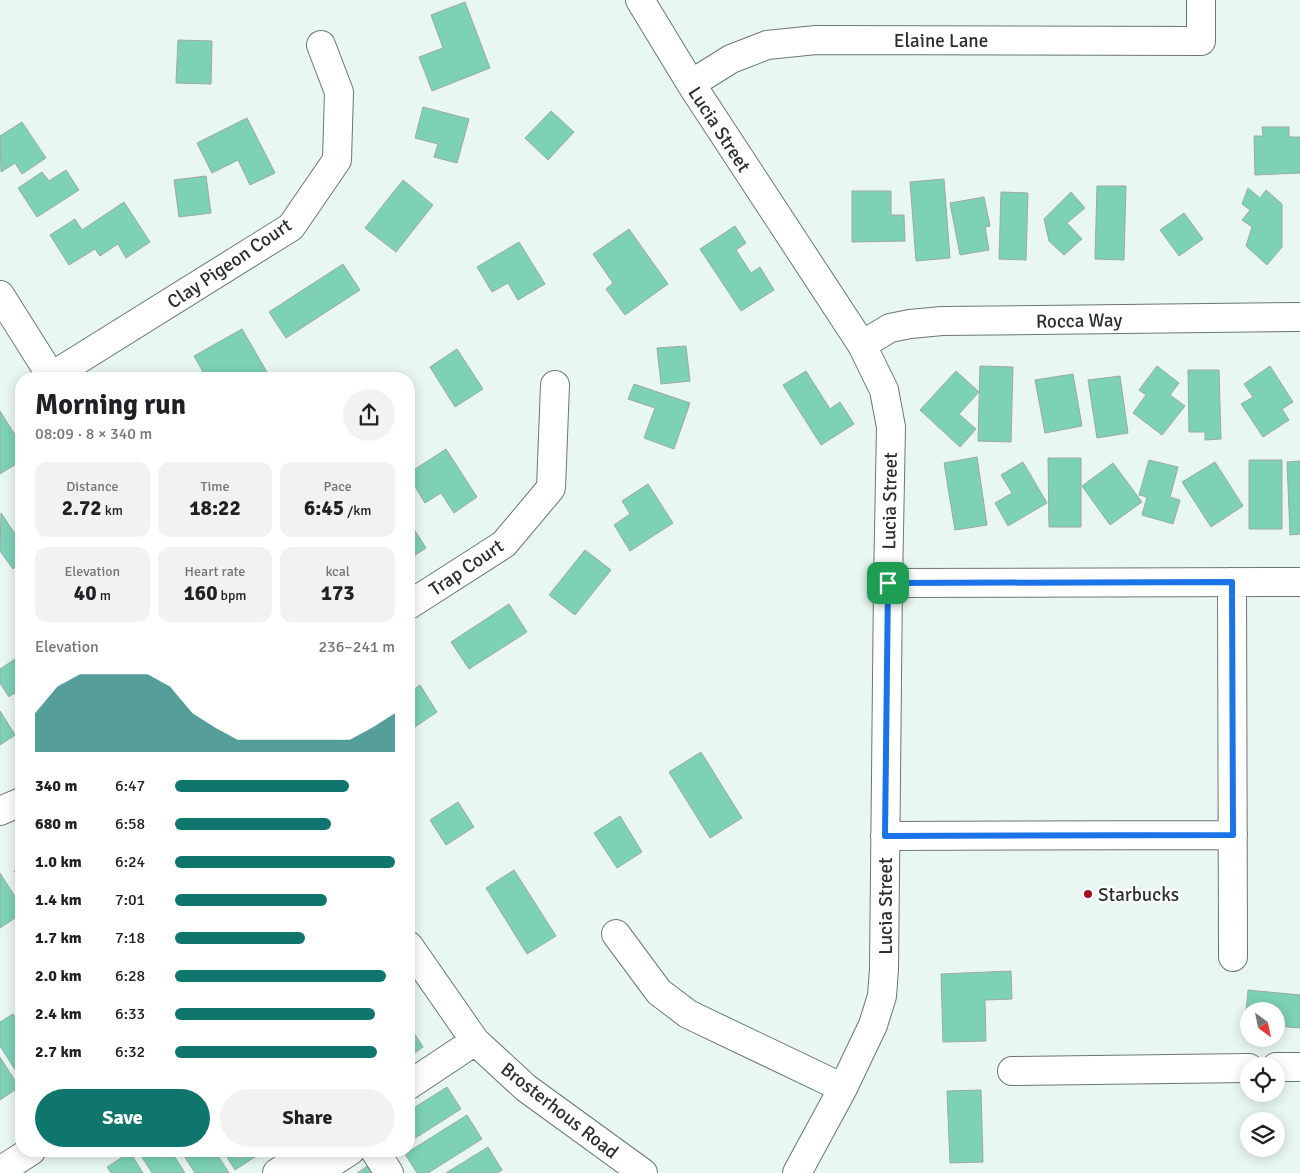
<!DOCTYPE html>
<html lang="en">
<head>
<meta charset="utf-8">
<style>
	:root { --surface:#fff; --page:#f2f2f2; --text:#202124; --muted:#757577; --accent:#0f766e }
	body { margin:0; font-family:Signika,sans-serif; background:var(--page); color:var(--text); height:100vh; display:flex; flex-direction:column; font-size:19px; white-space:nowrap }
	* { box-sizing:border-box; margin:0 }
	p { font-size:16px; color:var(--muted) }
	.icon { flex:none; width:28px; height:28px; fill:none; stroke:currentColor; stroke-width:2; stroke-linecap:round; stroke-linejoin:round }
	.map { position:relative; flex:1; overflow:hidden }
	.panel { position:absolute; left:15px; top:372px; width:400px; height:785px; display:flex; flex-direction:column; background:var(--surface); border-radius:20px; box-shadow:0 2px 12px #0003 }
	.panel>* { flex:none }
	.needle { width:32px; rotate:147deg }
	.controls { position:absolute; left:1240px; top:1002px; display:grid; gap:10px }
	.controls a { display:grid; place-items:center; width:45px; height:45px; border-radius:50%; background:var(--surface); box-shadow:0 2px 12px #0003; font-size:25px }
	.pin { position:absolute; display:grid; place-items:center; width:42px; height:42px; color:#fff; margin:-21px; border-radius:10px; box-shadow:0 2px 8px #0006 }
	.round { display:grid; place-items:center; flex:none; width:52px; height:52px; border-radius:26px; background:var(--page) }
	.head { display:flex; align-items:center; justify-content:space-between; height:85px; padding:0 20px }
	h1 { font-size:28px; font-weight:700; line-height:38px }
	.metrics { display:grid; grid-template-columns:repeat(3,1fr); gap:8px; height:85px; padding:5px 20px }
	.metrics div { display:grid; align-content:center; border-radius:12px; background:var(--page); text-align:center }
	.metrics b { font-size:21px; font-weight:700 }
	.metrics small { font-size:14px; font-weight:400 }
	.metrics p { font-size:14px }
	.chart { height:140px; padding:10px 20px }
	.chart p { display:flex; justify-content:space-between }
	.chart svg { width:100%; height:90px; margin-top:5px; fill:var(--accent); opacity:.7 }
	.cta { display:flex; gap:10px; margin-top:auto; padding:10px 20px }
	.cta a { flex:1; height:58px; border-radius:30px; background:var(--accent); color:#fff; font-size:20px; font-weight:700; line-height:58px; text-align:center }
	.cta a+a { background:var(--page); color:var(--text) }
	ul { padding:0 20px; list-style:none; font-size:16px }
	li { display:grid; grid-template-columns:80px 60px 1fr; align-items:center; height:38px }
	li i { height:12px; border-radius:6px; background:var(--accent) }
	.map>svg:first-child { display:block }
</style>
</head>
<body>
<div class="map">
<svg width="1300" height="1173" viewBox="0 0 1300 1173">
	<rect width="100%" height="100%" fill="#e9f7f2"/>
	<path fill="#7cd1b6" stroke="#9ca9a4" d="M465,2L490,68L432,91L419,57L443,48L431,15Z
		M178,40L212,41L211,84L176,83Z
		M423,107L469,119L457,163L434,157L438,144L415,138Z
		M551,111L574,132L548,160L525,138Z
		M247,118L275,173L250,185L238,160L212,173L197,143Z
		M22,122L46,158L22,174L15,163L1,172L0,136Z
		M1262,127H1289V137H1300V173L1255,175L1254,136H1263Z
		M66,170L79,190L37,217L18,188L42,172L49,181Z
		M206,176L211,213L179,217L174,180Z
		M944,179L950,258L916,261L910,182Z
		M403,180L433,205L396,252L365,228Z
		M1097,186H1126L1124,260L1095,259Z
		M1248,188L1260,198L1266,190L1282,204V247L1267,265L1246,246L1252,227L1242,220L1250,210L1242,204Z
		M852,191H891V215H904L905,241L852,242Z
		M1001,192L1028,193L1026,260L999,259Z
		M1071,192L1085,208L1067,223L1082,239L1064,255L1049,241L1044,219Z
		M984,197L990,226L985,227L989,250L960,255L950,203Z
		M124,202L150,242L126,258L118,244L100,256L95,249L69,265L50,235L75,219L82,230Z
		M1184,213L1203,239L1179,256L1160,230Z
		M735,226L746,243L736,250L751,273L760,267L774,290L741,311L700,249Z
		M629,229L668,284L625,315L606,289L613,283L593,254Z
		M519,242L545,284L518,300L508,283L492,292L477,267Z
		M343,264L360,290L286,338L269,312Z
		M242,329L271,379H207L194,356Z
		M686,346L690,381L661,384L657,348Z
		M457,349L483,389L455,407L430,367Z
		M980,366L1013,367L1011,442L978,441Z
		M1157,366L1179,383L1170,395L1185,406L1162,435L1133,413L1146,395L1139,390Z
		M1270,366L1293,402L1282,409L1289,420L1263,437L1241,404L1253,397L1244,384Z
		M1188,370H1219L1221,439L1205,440V432H1189Z
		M806,371L830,409L840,402L854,424L821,445L783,385Z
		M956,371L979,392L959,414L976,429L960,447L920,410Z
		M1073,374L1082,426L1045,433L1035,380Z
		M1120,376L1128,433L1097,438L1088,380Z
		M634,384L690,403L674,449L644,438L655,408L628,399Z
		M0,411L17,438L21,435V461L0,474Z
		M446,449L477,497L454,513L441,493L425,503L409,477V473Z
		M977,457L987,525L955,530L944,463Z
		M1048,458H1081V527H1049Z
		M1149,460L1178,467L1170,497L1180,500L1173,524L1142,515L1147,497L1139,495Z
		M1249,460H1282V529H1249Z
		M1300,461V534L1290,535L1287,462Z
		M1023,462L1047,503L1008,526L995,503L1012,493L1001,475Z
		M1215,462L1243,506L1211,527L1182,482Z
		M1113,463L1142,502L1110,525L1082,486Z
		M648,484L673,523L630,551L614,525L630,514L622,501Z
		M1,513L21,543V563L13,569L0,551Z
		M412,526L426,548L409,559V528Z
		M585,550L611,570L575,615L549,595Z
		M509,604L527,632L469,669L451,642Z
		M21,655V704L14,693L9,697L0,683V669Z
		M420,685L437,712L409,731V693Z
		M0,711L15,735L0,745Z
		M701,752L742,818L710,838L669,772Z
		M458,802L474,827L446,845L430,820Z
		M620,816L642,852L617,868L594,833Z
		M21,867V881L14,871Z
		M514,870L556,936L527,954L486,888Z
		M0,873L21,906V914L0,928Z
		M1011,971L1012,999L985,1000L986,1041L943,1042L941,974Z
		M1248,990L1300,995V1028L1276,1026V1011H1249V1024L1245,1023Z
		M13,1014L21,1027V1079L0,1046V1022Z
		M409,1025L423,1047L409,1057Z
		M0,1057L19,1087L0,1100Z
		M447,1087L461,1109L409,1142V1111Z
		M981,1090L983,1162L950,1163L947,1091Z
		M467,1115L482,1139L428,1173H417L405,1154Z
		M488,1147L502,1170L497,1173H446Z
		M138,1151H171L185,1173H152Z
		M181,1151H215L229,1173H195Z
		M223,1151H256L258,1155L235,1170Z
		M130,1152L143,1173H111L107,1167Z
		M369,1165L374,1173H357Z"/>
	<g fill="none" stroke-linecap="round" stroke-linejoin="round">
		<g stroke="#6a7772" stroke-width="30">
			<path id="minor" d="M640,0L691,84L862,345L884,390L891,427L888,583L884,969L882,996L873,1025L843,1088L797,1173
				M691,84L731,59L767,45L816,40L1201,41V0
				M0,295L53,379
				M862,345L890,328L910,324L942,321L1300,317
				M52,376L291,227L337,160L339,92L321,45
				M1232,582L1233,957
				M888,583L1300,582
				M409,605L504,544L551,488L555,385
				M0,811L21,802
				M885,836L1233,835
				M616,934L659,992L688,1014L843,1088
				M409,946L475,1041L526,1088L643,1173
				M1276,1067H1300
				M1012,1071L1249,1068
				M409,1085L475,1041
				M375,1151L389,1173
				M0,1171L31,1151
				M277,1173L310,1151
				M316,1173L350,1151"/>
		</g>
		<use href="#minor" stroke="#fff" stroke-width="28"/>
	</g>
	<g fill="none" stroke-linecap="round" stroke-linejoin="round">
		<g stroke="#fff" stroke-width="10">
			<path id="route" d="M1232,582L1233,835L885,836L888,583Z"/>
		</g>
		<use href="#route" stroke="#1a73e8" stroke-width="6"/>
	</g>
	<circle fill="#a70f23" stroke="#fff" stroke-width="2" cx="1088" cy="894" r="5"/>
	<g text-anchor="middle" stroke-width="4.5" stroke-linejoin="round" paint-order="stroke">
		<g font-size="19" fill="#2a302e" stroke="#fff">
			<text x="941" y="47">Elaine Lane</text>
			<text transform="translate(720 129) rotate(57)" y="7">Lucia Street</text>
			<text transform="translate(229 263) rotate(-34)" y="7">Clay Pigeon Court</text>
			<text transform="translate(1079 320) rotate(-1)" y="7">Rocca Way</text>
			<text transform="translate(889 501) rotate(-89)" y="7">Lucia Street</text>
			<text transform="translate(466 567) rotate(-34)" y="7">Trap Court</text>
			<text transform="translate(885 906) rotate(-90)" y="7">Lucia Street</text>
			<text transform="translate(560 1110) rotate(38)" y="7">Brosterhous Road</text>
		</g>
		<g font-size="19" fill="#2a302e" stroke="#fff" text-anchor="start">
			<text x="1098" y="901">Starbucks</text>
		</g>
	</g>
</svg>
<div class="controls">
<a><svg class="needle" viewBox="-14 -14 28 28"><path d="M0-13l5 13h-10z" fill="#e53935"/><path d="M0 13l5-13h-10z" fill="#757577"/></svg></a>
<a><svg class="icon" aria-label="locate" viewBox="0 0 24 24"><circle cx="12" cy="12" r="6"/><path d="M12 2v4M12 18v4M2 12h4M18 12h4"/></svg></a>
<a><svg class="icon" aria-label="layers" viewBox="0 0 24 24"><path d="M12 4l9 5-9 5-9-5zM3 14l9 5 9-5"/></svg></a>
</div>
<div class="pin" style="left:888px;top:583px;background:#1e9e55"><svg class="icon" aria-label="arrive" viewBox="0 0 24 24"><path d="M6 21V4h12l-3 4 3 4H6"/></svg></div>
<section class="panel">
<div class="head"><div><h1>Morning run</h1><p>08:09 · 8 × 340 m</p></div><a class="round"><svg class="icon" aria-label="share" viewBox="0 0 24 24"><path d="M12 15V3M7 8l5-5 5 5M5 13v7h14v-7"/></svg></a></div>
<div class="metrics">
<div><p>Distance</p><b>2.72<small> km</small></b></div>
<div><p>Time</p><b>18:22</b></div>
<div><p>Pace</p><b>6:45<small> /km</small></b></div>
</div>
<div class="metrics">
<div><p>Elevation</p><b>40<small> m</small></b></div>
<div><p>Heart rate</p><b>160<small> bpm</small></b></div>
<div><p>kcal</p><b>173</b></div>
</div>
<div class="chart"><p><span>Elevation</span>236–241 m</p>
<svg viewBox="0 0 160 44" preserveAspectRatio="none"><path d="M0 44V25L10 12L20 6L30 6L40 6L50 6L60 12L70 25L80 32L90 38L100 38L110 38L120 38L130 38L140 38L150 32L160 25V44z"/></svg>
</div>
<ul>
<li><b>340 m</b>6:47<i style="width:79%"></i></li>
<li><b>680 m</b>6:58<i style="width:71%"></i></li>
<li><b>1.0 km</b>6:24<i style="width:100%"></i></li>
<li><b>1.4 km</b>7:01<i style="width:69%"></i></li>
<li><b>1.7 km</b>7:18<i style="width:59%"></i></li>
<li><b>2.0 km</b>6:28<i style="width:96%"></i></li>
<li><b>2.4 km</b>6:33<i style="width:91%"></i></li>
<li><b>2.7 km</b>6:32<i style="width:92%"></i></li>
</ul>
<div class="cta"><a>Save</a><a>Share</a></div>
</section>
</div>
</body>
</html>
